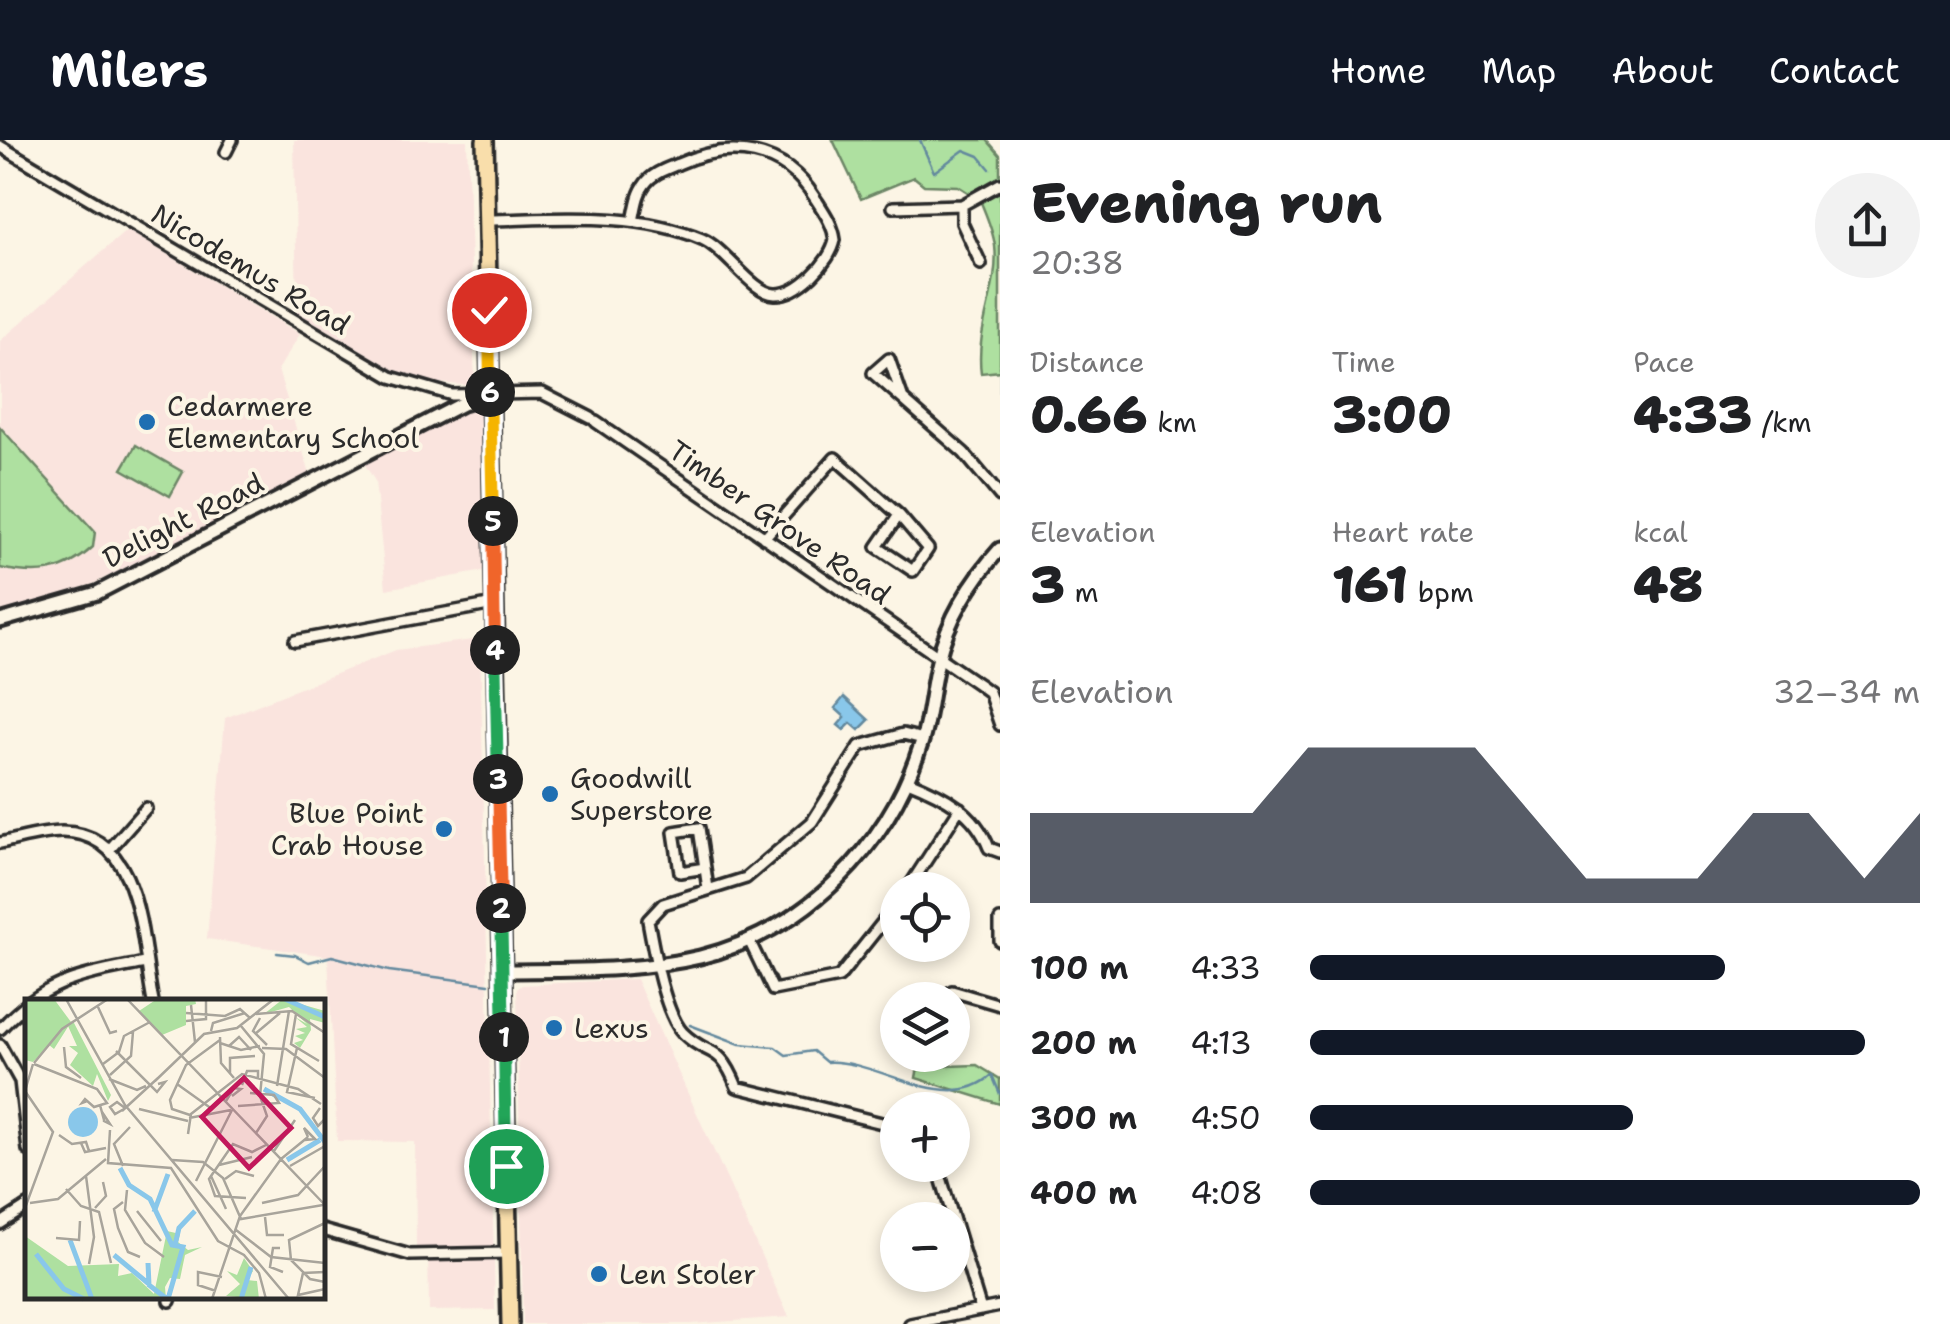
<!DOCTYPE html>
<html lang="en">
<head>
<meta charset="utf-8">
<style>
	:root { --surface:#fff; --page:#f2f2f2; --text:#202124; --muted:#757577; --accent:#111827 }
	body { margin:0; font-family:"Shantell Sans",sans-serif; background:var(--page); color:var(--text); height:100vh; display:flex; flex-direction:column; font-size:38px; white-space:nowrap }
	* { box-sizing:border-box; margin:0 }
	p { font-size:32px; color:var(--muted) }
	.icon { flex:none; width:55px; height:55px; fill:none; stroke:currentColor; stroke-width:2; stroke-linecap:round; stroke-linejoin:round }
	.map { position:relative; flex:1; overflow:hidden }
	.panel { display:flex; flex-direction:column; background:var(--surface); width:950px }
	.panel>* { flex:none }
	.tools { position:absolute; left:880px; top:732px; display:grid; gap:20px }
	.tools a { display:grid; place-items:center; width:90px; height:90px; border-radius:50%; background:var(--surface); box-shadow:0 5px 15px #0003; font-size:50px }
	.pin { position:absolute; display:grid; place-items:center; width:85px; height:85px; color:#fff; margin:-42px; border:5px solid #fff; border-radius:50%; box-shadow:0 2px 10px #0007 }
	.km { position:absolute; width:50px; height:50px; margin:-25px; border-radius:50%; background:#222; color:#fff; font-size:28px; line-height:50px; text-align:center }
	.round { display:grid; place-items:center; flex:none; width:105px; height:105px; border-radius:52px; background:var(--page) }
	.overview { display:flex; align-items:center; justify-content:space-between; height:170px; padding:0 30px }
	h1 { font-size:55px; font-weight:800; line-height:75px }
	.metrics { display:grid; grid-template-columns:repeat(3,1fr); gap:15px; height:170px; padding:10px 30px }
	.metrics div { display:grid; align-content:center }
	.metrics b { font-size:50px; font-weight:800 }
	.metrics small { font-size:28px; font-weight:400 }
	.metrics p { font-size:28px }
	.chart { height:280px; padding:20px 30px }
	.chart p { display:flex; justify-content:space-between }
	.chart svg { width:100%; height:180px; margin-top:10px; fill:var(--accent); opacity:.7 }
	ul { padding:0 30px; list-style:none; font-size:32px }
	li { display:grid; grid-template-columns:160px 120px 1fr; align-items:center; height:75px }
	li i { height:25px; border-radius:12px; background:var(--accent) }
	header { display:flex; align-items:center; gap:60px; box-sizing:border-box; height:140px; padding:0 50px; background:var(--accent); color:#fff }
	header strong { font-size:48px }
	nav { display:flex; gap:55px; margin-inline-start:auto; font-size:35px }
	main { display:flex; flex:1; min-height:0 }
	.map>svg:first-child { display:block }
</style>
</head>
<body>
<header>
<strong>Milers</strong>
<nav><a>Home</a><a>Map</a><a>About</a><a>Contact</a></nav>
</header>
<main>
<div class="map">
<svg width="1000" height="1184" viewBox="0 0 1000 1184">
	<rect width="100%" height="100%" fill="#fcf5e5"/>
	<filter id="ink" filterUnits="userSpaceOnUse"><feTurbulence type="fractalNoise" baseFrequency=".01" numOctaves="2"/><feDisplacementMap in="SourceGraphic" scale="20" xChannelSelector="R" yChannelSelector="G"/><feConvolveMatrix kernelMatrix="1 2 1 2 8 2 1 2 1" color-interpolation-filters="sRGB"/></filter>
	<g filter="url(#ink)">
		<path fill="#fae4de" d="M294,0H467L475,246L413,241L297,172Z
			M127,90L300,194L278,230L310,334L93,444L0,475V201Z
			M468,267L480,273L484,431L386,449L375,341L362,320Z
			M480,499L495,1170L429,1171L428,1110L416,1109L415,1002L337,1001L328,816L207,799L225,578L396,510Z
			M636,839L729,1044L789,1177L690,1184H523L517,849L522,845Z"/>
		<path fill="#aee0a0" stroke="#6c8666" stroke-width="2.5" d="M833,0H987L1000,15V231L981,233C975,188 1000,147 995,106C993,90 986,75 980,60L958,46L924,45L914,37L861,59Z
			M0,287L95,392L93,407C64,434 37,436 0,428Z
			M136,305L183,332L170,356L122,329Z
			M977,925L1000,939V964L916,938L918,927Z"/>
		<path fill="#89c7ea" stroke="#63899e" stroke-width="2.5" d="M844,557L869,580L859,590L851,583L844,590L838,585L845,577L835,568Z"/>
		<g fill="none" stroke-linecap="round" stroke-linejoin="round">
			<path stroke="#63899e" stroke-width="2.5" d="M920,0L934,32L964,10L979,16L990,29
				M1000,235V256
				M277,813L295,815L309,822L332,816L389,831L489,844
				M690,885L740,904L775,907L786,915L813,911L826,922C877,918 946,977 992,935L1000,954"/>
			<g stroke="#2b2b2b" stroke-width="16">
				<path id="minor" d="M0,6L391,237L452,255L542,253L591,278
					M226,12L232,0
					M962,65V83L981,124
					M893,67L962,65L1000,44
					M487,80C558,79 634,71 702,99C726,109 752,153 775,154C798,155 831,122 835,100C833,84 824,72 815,58C784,8 731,0 678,24C666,29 653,33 645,44C637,54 636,68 633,81
					M902,256L889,219L873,233L964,313L1000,356
					M596,282L978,544L989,552L1000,585
					M764,398L835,318L899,375L928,409L913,431L877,407L899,375
					M295,501L494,464
					M908,641C943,655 975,671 989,708L1000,712
					M0,703C20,699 41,692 62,692C144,692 141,804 153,862
					M110,709L146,668
					M705,728L699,688L674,692L680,732L705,728L708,749
					M907,750L960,668
					M1000,780V801
					M749,800L773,850L839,837L898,763
					M952,851L1000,865
					M0,889C46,839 81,836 145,823
					M0,905L20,941L28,1010
					M898,987L737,947C718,900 709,919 683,893C664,873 653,807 648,780L663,764L746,738L812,682L860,606L903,594L923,599
					M942,1041L981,1170
					M0,1084L28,1066
					M322,1090L410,1115L508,1113
					M170,1161L171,1156
					M910,1184L1000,1166"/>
			</g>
			<g stroke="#2b2b2b" stroke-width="19">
				<path id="tertiary" d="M0,481L97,453L462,264L490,256
					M502,831C567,830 638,832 700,817C807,790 888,707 921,604C930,577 931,549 938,521C947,480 972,440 1000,409"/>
			</g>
			<g stroke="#2b2b2b" stroke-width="22">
				<path id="primary" d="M485,0L510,1184"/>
			</g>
			<use href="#minor" stroke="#fcf5e5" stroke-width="9"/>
			<use href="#tertiary" stroke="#fcf5e5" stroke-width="11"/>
			<use href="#primary" stroke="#f9deab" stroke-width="15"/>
		</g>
	</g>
	<g fill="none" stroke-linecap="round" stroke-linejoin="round" filter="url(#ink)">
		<g stroke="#fff" stroke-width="20">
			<path id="split-1" d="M504,897L506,1026"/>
		</g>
		<g stroke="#fff" stroke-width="20">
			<path id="split-2" d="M501,768L504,897"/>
		</g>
		<g stroke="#fff" stroke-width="20">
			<path id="split-3" d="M498,639L501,768"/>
		</g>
		<g stroke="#fff" stroke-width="20">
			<path id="split-4" d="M495,510L498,639"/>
		</g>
		<g stroke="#fff" stroke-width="20">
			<path id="split-5" d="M493,381L495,510"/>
		</g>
		<g stroke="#fff" stroke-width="20">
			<path id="split-6" d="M490,252L493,381"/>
		</g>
		<g stroke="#fff" stroke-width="20">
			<path id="split-7" d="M489,170L490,252"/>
		</g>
		<use href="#split-1" stroke="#22a559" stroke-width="12"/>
		<use href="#split-2" stroke="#22a559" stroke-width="12"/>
		<use href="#split-3" stroke="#f0652b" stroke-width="12"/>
		<use href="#split-4" stroke="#22a559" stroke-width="12"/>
		<use href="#split-5" stroke="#f0652b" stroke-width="12"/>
		<use href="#split-6" stroke="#f5b400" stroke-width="12"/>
		<use href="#split-7" stroke="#f5b400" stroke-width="12"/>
	</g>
	<g fill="#1f6fb2" stroke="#fcf5e5" stroke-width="4">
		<circle cx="147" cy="282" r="10"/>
		<circle cx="550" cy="654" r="10"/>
		<circle cx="444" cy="689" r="10"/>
		<circle cx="554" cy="888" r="10"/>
		<circle cx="599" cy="1134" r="10"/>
	</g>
	<g text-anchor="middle" stroke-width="8" stroke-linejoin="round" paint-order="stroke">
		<g font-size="28" fill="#2b2b2b" stroke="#fcf5e5">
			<text transform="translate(251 129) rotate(31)" y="10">Nicodemus Road</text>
			<text transform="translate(183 380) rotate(-27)" y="10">Delight Road</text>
			<text transform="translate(780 382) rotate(35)" y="10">Timber Grove Road</text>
		</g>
		<g font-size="28" fill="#2b2b2b" stroke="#fcf5e5" text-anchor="start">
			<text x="167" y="276">Cedarmere<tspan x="167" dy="32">Elementary School</tspan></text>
			<text x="570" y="648">Goodwill<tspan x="570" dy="32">Superstore</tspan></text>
			<text x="424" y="683" text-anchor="end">Blue Point<tspan x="424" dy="32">Crab House</tspan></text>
			<text x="574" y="898">Lexus</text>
			<text x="619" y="1144">Len Stoler</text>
		</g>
	</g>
	<g transform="translate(25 859)">
		<rect width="300" height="300" fill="#fcf5e5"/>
		<path d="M0,0H29L46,23L29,50L24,46L8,63L0,61ZM132,0H170L171,5L161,7V26L137,36L114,12ZM258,0L300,12V24L285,20L286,31L275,49L269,44L278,41L270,37L280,34L271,30L282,28L270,18L282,25L264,8L239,15ZM48,22L86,96L83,102L72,75L68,87L45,66L53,54L44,47H52L43,27ZM142,232L155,235L153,243L163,251L177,248L160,256L155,280L145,279L140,288L141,300H0V237L43,267L94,265L93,277L107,274L129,295ZM219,259L228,272L222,281L232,282L234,300L201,297L215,285L202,272L212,276Z" fill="#aee0a0"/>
		<path d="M43 123a15 15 0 1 1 30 0a15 15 0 1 1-30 0Z" fill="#89c7ea"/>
		<path fill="none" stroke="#89c7ea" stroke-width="5" d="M260,0L300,18M239,90L275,110L300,143M262,161L295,141M95,169L104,186L125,200L147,246L158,248L143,300M129,213L143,175M45,241L67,300M150,246L154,229L170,212M11,255L39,290L59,300M89,256L124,285M123,264L124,286L142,300M216,300L226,268"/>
		<path fill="none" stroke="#a8a49b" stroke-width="2.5" d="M41,0L100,106L264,300M102,0L300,206M166,6L170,43M73,8L85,34L92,32M161,14L200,17L215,10L225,19M231,15L267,12L300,34M271,15L266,45L294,62M235,19L228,32L242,46M161,22L181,20V0M216,27L239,55L235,97L242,117L231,134M186,32L188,24L220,14M230,35L255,14M195,38L196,64L209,79M195,44L216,51L235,47M204,47L214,38L226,51M39,48L41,68L56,79M237,49L261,50L300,79M272,49L262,93L290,99M91,52L132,93L140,83L133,85M9,64L37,30L83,0M9,65L72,90L82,104L69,108L60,100L57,104L62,102M78,65L94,53L99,37L125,23M205,74V59L230,57M85,76L106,57L108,33M84,80L112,91L121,87M130,82L179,35L212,29L249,0M152,85L187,110M217,86L222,72H233V79M252,87L264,12M201,102L209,89L216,90L207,97M75,106L79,121V122L85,125L77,113M213,107L254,104L249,96L225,94M295,109L288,119L293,127L300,120M99,110L90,115L85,108L92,103L100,109M114,110L163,122M97,112L133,79M165,116L147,110L145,101L161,66L195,41M164,119L206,111M85,131L83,164L146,169L193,242L219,256L234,274L241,300M163,135L166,115L217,75L273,90L296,105M34,136L47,145L61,143L64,152M280,141L290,140L279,129L283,138M56,144L60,153L81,149M249,152L270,121M256,160L283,138M147,161L178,163L198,179L216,220L298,206M194,166L227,158M98,167L89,145L105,128M265,167L300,147M61,177L69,238L64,265M186,177L201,210M200,180L211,172L229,177M171,182L207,111M41,190L56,207L74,213L86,264M102,191L100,211L120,244L139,258M221,199L190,197L184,180L208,145L227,153L241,146M98,203L89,210L93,229L103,253L115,258M5,204L33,200L81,160M237,204L273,196L300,167M0,209L28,133L0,92L8,65M70,209L81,197L78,183M112,212L136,242M240,218L242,236H259M211,231L246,258L300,264M31,239L54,241L55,222M255,249H248L245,268L258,273M266,261L264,241L300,224M266,261L285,280L300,283M300,273L278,274L273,296L300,290M191,292L173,286V273L197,278M187,300L215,217L256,160"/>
		<path fill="#c2185b" fill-opacity="0.15" stroke="#c2185b" stroke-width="5" d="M219,79L266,129L224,169L177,118Z"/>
		<rect width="300" height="300" fill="none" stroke="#2b2b2b" stroke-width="5"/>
	</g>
</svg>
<div class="tools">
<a><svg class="icon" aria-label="locate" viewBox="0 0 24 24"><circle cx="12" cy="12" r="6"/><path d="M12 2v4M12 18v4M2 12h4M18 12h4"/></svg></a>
<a><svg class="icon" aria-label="layers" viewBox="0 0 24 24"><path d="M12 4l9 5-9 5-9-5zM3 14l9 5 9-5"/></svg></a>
<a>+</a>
<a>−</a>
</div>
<div class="pin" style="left:506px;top:1026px;background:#1e9e55"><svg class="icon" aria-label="arrive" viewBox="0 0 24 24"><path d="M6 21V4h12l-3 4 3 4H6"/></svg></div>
<div class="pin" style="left:489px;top:170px;background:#d93025"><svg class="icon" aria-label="check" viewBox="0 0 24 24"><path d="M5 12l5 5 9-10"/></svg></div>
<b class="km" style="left:504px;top:897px">1</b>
<b class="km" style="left:501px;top:768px">2</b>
<b class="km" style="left:498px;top:639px">3</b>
<b class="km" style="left:495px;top:510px">4</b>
<b class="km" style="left:493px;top:381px">5</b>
<b class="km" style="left:490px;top:252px">6</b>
</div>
<section class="panel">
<div class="overview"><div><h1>Evening run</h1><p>20:38</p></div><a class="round"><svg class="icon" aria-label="share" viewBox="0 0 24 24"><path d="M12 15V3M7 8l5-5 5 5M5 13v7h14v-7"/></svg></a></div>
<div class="metrics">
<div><p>Distance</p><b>0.66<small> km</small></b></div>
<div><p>Time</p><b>3:00</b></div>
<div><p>Pace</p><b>4:33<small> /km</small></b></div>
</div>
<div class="metrics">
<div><p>Elevation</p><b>3<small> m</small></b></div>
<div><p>Heart rate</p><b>161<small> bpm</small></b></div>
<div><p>kcal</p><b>48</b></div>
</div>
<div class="chart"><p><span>Elevation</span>32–34 m</p>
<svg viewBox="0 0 160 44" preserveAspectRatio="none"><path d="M0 44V22L10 22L20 22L30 22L40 22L50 6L60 6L70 6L80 6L90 22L100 38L110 38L120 38L130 22L140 22L150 38L160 22V44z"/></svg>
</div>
<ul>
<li><b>100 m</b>4:33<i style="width:68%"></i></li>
<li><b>200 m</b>4:13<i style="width:91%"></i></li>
<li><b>300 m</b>4:50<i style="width:53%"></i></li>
<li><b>400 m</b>4:08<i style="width:100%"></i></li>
</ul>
</section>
</main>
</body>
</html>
